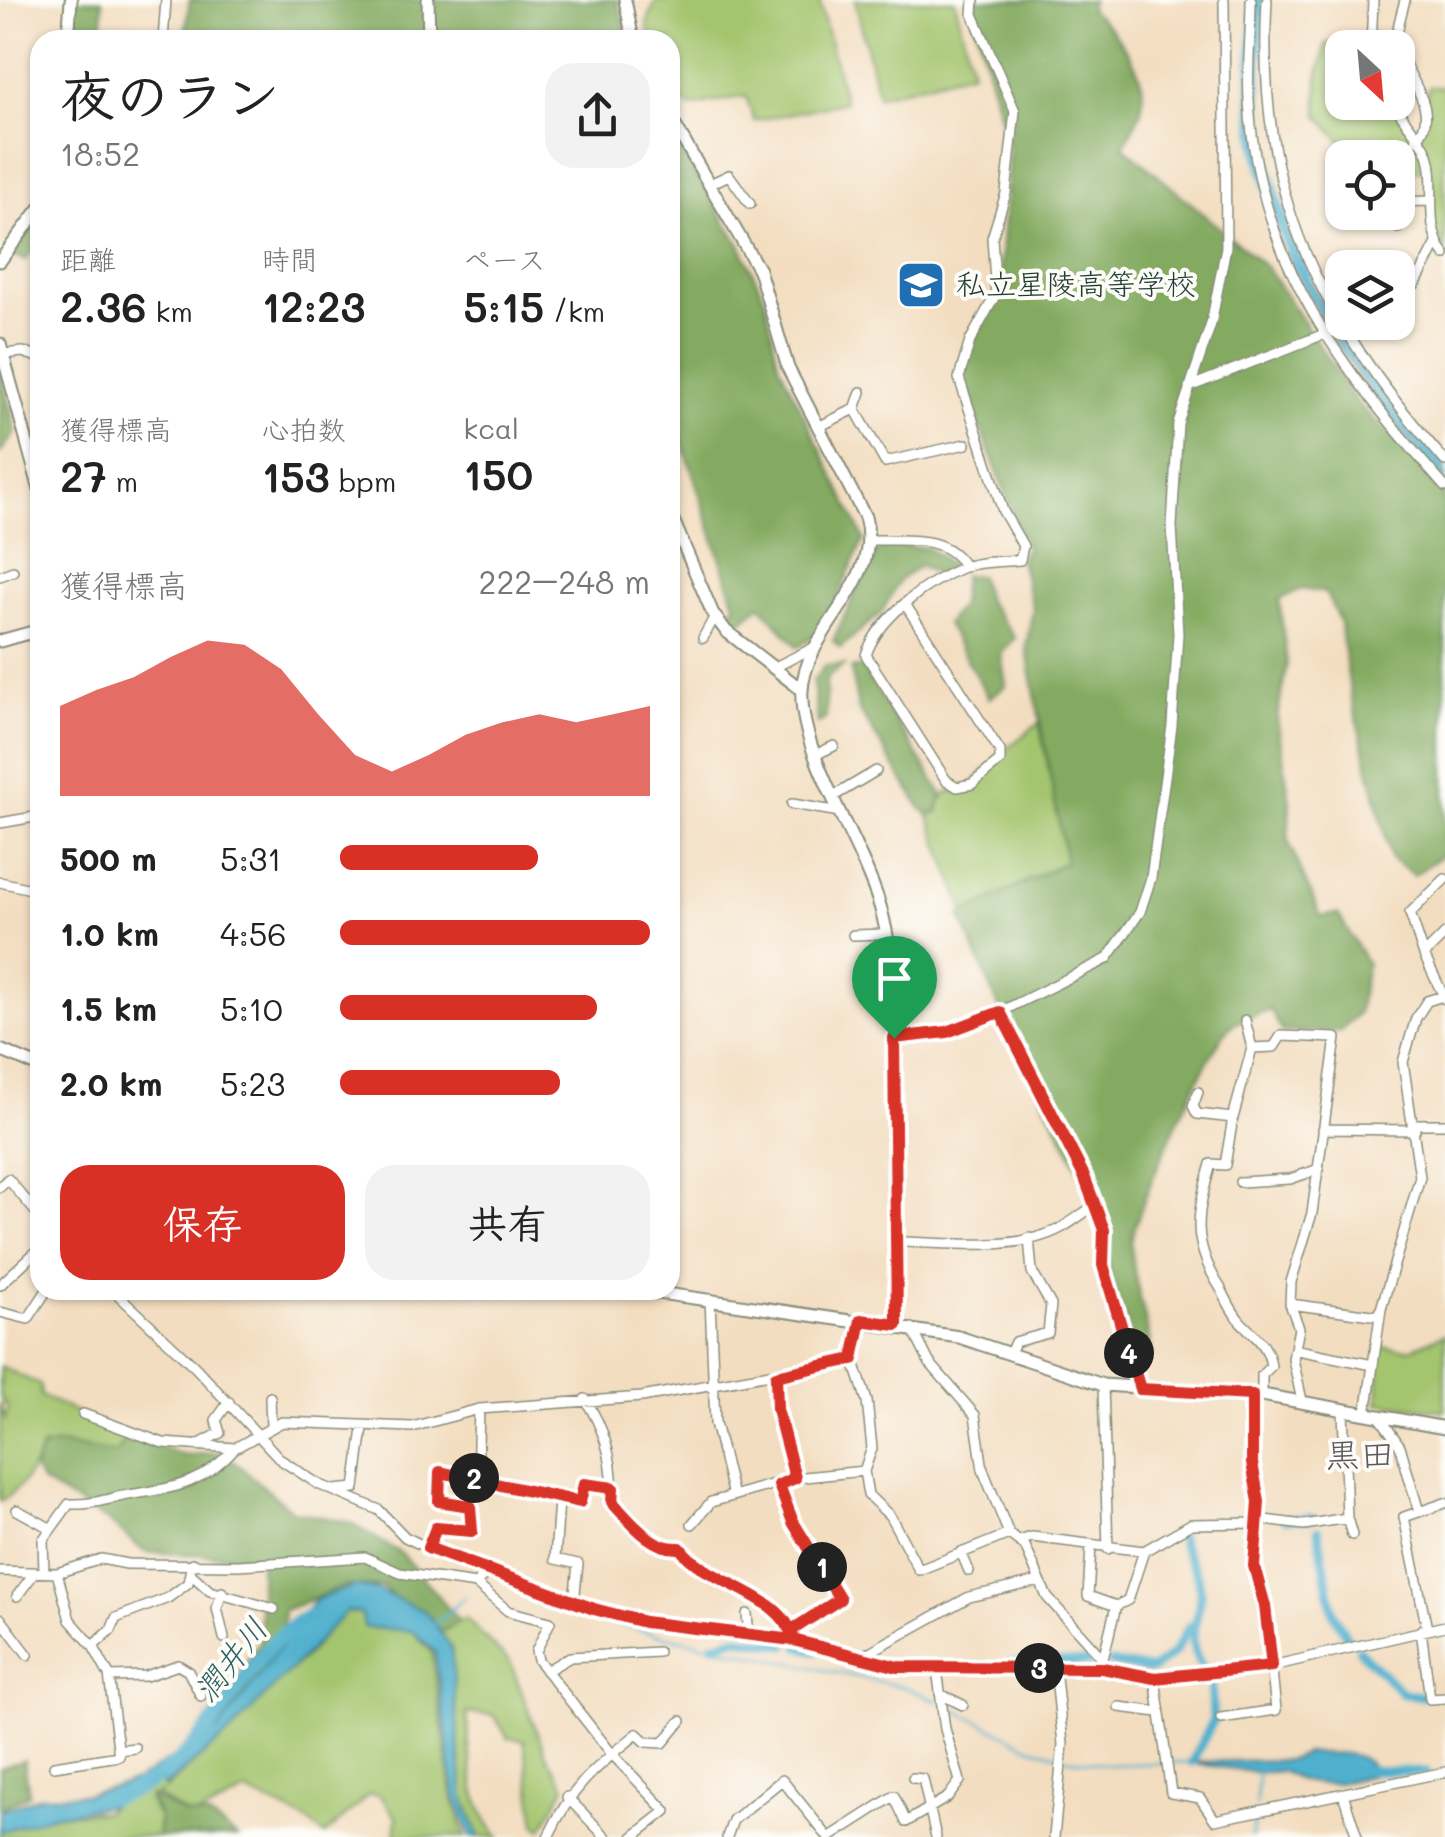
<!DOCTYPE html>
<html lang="ja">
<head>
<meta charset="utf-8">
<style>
	:root { --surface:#fff; --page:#f2f2f2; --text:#222; --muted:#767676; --accent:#d93025 }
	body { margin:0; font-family:Mali,"Klee One",sans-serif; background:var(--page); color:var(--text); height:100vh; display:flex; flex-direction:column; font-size:38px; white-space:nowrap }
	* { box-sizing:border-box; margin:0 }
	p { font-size:32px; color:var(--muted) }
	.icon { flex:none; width:55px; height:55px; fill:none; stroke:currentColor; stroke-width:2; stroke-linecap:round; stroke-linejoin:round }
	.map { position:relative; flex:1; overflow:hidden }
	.drawer { position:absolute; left:30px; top:30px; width:650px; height:1270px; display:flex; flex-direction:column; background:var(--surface); border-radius:30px; box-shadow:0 2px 8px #0004 }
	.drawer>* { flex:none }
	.needle { width:65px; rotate:154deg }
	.fabs { position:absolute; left:1325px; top:30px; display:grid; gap:20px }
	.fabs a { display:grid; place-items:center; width:90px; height:90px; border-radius:20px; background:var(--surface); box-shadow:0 2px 8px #0004; font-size:50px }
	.pin { position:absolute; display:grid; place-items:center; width:85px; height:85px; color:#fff; margin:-102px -42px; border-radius:50% 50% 50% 0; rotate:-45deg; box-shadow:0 0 10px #0007 }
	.pin .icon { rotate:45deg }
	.km { position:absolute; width:50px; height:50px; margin:-25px; border-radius:50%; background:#222; color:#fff; font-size:28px; line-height:50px; text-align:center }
	.round { display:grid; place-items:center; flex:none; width:105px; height:105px; border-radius:30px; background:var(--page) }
	.overview { display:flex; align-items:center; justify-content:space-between; height:170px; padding:0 30px }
	h1 { font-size:55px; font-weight:600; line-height:75px }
	.figures { display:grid; grid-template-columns:repeat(3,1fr); gap:15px; height:170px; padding:10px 30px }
	.figures div { display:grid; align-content:center }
	.figures b { font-size:42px; font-weight:600 }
	.figures small { font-size:28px; font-weight:400 }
	.figures p { font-size:28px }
	.chart { height:280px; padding:20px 30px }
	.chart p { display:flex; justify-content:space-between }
	.chart svg { width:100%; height:180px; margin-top:10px; fill:var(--accent); opacity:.7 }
	.primary-button { display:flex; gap:20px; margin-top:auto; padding:20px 30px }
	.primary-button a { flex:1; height:115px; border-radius:30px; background:var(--accent); color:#fff; font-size:40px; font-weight:600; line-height:115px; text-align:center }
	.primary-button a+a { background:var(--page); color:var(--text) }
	ul { padding:0 30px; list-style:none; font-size:32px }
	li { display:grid; grid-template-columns:160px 120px 1fr; align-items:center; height:75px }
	li i { height:25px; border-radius:12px; background:var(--accent) }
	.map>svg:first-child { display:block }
</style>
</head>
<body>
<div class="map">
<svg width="1445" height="1837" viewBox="0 0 1445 1837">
	<rect width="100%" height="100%" fill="#fdfcf7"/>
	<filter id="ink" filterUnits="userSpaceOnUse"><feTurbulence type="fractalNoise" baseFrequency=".01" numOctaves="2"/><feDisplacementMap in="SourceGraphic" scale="20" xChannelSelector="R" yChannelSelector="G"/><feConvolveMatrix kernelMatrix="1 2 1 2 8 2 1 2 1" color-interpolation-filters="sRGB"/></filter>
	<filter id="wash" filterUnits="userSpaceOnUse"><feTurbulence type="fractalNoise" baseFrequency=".0048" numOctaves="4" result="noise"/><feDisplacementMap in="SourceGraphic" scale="40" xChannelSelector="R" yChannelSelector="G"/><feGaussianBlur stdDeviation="2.25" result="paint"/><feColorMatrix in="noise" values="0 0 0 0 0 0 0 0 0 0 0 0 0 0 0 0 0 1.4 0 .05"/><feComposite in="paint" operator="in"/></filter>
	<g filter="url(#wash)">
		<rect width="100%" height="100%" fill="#f3ddc0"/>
		<path fill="#a4c56e" stroke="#628151" stroke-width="2.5" d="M656,0H819L845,102L754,121L746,96L690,107L670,90V40H652L647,24Z
			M855,0H955L972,71L878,96Z
			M1365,37L1369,47L1342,48V102L1394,103L1422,152L1419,138L1429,87H1445V254L1435,239L1425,170H1398V158L1356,157L1318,115V79L1326,44Z
			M1039,723L1068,860L965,913L928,814L949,791H966L1005,750Z
			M1445,1334V1411L1378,1403L1380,1347L1411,1349Z
			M0,1366L40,1385L41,1396L127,1436L119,1453L61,1445L42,1447C33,1471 22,1488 0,1502V1402L5,1419L8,1408L0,1397Z
			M343,1612L362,1614L365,1627L412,1631L432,1652L452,1794L466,1837H395L397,1818L380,1795L369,1794L325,1835C302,1814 275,1807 247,1792L193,1818L158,1797L160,1793L148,1800L159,1818L157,1837H0V1832L55,1814L104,1812L119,1798L158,1778L166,1789L309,1653Z
			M465,1618L510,1662L546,1755L565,1786L542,1829L536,1825L524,1740L508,1738L494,1715L467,1713C470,1753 469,1806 499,1837H479L463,1795L451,1650L441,1632Z"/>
		<path fill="#83aa61" stroke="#51744a" stroke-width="2.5" d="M73,0H102L103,40H72Z
			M190,0H617L629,40H184Z
			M974,0H1092L1089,9C1114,29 1152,74 1141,110C1137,122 1129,135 1123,146L1267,268L1359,405L1445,488V853L1414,875L1391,859L1351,696L1340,623L1326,593L1301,589L1279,600L1287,663L1277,718L1290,803L1288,841L1321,917L1338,914L1367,964L1358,1013L1340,1031L1282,1032L1271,1010C1258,1014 1238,1019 1229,1028C1205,1054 1136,1207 1131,1243C1129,1261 1149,1328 1152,1355L1140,1359L1110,1274L1102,1214L1010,1033L960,915L1066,862L1026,646L1033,609L1020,560L1026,547L962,380L967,350L998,296L1009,150L971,7Z
			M670,133L740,244L765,299L778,362L864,539L823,630L798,647L760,605L736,626L725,615L736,606L680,434L670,438Z
			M40,213V242L25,260L11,254Z
			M0,367L16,432L0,453Z
			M888,545L927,548L953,565L937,574L920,566L899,580L882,612L840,648L833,641L873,554Z
			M963,575L979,576L987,601L1015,638L1001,654L1006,686L989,698L946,624L960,605Z
			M844,665L826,679V718L818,724L813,681L825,666Z
			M862,667L942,794L938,812L929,815L920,807L858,708L851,669Z
			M127,1436L186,1456L215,1452L231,1459L292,1511L351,1523L403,1555L459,1621L435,1636L383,1587L346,1586L284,1610L280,1654L228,1727H207L260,1641V1558L145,1552L108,1521L41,1482L34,1468L42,1448L59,1444L117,1453Z
			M24,1760L29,1794L0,1809V1768Z
			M150,1796L185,1814L209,1817L237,1837H157L160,1820Z"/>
		<path fill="#4fb0ce" stroke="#377681" stroke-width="2.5" d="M1287,255L1300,258C1335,335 1383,403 1445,462V482C1377,406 1331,346 1287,255Z
			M355,1586L378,1590L426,1612L451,1647L463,1795L479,1837H471L455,1796L435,1652L412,1631L364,1627L362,1614L347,1611L228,1735L164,1787L161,1777L180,1758L107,1806L53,1815L0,1832V1811L41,1796L87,1794L135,1781L219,1729L315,1600Z
			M1306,1753C1329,1754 1366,1748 1375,1773C1345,1784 1310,1791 1282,1771L1258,1773L1189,1762L1289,1760Z"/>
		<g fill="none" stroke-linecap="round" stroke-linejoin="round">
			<path stroke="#4fb0ce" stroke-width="2.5" d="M573,1610L655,1634L904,1687L939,1701
				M434,1625L466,1596
				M946,1705L1030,1747L1057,1755
				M1065,1758L1110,1765L1191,1762
				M1256,1806L1258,1769
				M1251,1837L1256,1814"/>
			<path stroke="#4fb0ce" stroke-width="9" d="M1285,1519L1312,1518
				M1318,1530L1333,1613L1348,1639
				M1180,1537C1183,1555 1198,1567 1200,1588C1202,1617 1182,1638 1202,1666
				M712,1645L735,1638L786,1645
				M799,1646L816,1651
				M1359,1650L1403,1694L1422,1696
				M1012,1663L1095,1662
				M1111,1663L1151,1670L1174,1653L1189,1626
				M1192,1762L1213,1721L1211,1676
				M1365,1770L1427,1772"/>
			<path stroke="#4fb0ce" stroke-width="15" d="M1257,0C1257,29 1254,58 1255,86C1255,150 1277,218 1304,276
				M111,1798C222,1769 239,1639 319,1612"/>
		</g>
	</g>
	<g filter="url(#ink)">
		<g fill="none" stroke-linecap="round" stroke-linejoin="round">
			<g stroke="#898d7a" stroke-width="12">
				<path id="minor" d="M1251,0C1251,33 1247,66 1249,100C1257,262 1342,370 1445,487
					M1267,0C1256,198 1318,315 1445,461
					M1405,0C1402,12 1397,26 1397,39C1399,71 1445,109 1416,140
					M163,40L166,0
					M1371,48L1373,0
					M1394,102C1402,120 1416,132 1425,148C1441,177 1420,223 1445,255
					M710,184L729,175L750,204
					M1398,202L1429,201
					M1396,212L1398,228
					M1376,226L1397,225
					M1398,298L1416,283L1437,243
					M4,354L23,352L40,358
					M1189,387L1355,322
					M855,409L861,392
					M818,427L855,409L885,462L966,444
					M870,540C905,541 945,533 965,567
					M0,576L13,571
					M905,604L1000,751V761L972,784L957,787L946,780L866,655C878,618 928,581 964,567C980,561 1003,562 1020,560L1023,546L1003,511L959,378L970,341L996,294L992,238L1006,193L1015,111L973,14L974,0
					M703,638L715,616
					M775,667L817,646
					M817,754L834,746
					M834,796L876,771
					M792,804L840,812
					M0,823L40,816
					M1445,879L1410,913L1424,955L1445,999
					M0,882L40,891
					M853,935L886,934
					M1424,955L1445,934
					M1245,1020L1252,1048L1274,1047L1281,1036L1336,1038L1312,1213L1291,1282L1290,1304L1299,1328L1293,1359L1302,1401
					M894,1038L947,1031L984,1020L1107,959L1140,912L1151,878L1172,726L1178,634L1172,526L1178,423L1211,324L1226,247L1224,0
					M1252,1048L1233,1118L1225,1165L1211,1164C1196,1216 1191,1242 1221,1289C1227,1300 1232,1313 1241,1322C1255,1337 1268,1344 1271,1366L1262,1375V1395
					M1198,1092L1193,1106L1197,1114L1233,1118
					M1414,1124H1445
					M1323,1129L1415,1130
					M1240,1182L1290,1179L1319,1169
					M0,1187L8,1179L40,1217
					M1094,1206L1104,1230L1103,1265L1140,1389
					M897,1242C947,1242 1015,1253 1061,1228C1072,1222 1083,1213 1094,1206L1084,1176L999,1012
					M0,1285L40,1248
					M113,1290L196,1368L281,1460L318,1484L379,1510L405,1537L428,1548L594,1609L644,1621L793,1639L898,1667H1103L1155,1678L1272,1666L1445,1626
					M710,1299L715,1423L733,1496L795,1478L777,1409L775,1375
					M1290,1304L1380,1316
					M0,1312L28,1319L47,1290
					M912,1328L929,1362L975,1415L983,1470L1009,1534L1025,1546L1047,1597L1103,1659V1667
					M1298,1350L1373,1365
					M1011,1351L1015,1342L1048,1333L1051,1305L1032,1272L1029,1238
					M1103,1385L1108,1549
					M270,1397L271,1427
					M585,1399C606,1431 615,1464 612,1502C630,1521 651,1550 680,1548C707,1584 786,1595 793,1639
					M479,1409L477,1479L559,1500
					M83,1414L163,1443L235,1448L282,1422L412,1427L479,1409L642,1397L853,1359
					M1366,1414L1381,1309L1420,1177L1403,1062L1416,1018L1427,1001L1443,996
					M1379,1416L1400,1446L1419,1512
					M198,1445L220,1433L216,1420L229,1402
					M864,1471L868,1495L890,1516L919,1570L1009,1534
					M795,1478L864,1471L872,1448L867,1401L853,1359L861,1320
					M779,1485L793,1522L839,1599L792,1630
					M334,1490L355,1488L363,1428
					M17,1510L48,1527
					M1347,1518L1352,1535
					M1256,1519L1304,1525L1347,1518L1343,1410
					M692,1524L711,1502L733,1496
					M1019,1541L1032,1537L1144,1551
					M1091,1547L1088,1596L1116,1606
					M428,1548L436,1528L471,1531L470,1506L439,1501L440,1472L477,1479
					M961,1552L969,1571
					M0,1571L57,1573L101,1559L127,1564L238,1565L365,1557L400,1573L476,1584L486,1573
					M44,1572L43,1540L69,1504C90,1505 103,1500 123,1496C173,1487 198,1488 235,1448
					M192,1575L210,1591L274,1609
					M476,1584L508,1611L550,1622L536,1651L538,1660L612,1754L666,1811L633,1837
					M222,1592L217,1608L224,1638
					M17,1596L35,1572
					M574,1602L578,1564L555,1559L559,1500L580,1502L585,1484L613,1488
					M747,1614L749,1635
					M0,1618L28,1655
					M1427,1629L1404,1517L1445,1503
					M1421,1630L1430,1699L1445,1698
					M93,1646L111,1630L116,1618L168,1598L188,1583L192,1563
					M857,1659L969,1597L1040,1581
					M1103,1659L1116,1606L1128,1600L1144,1551L1191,1524L1256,1523
					M546,1671L570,1657L658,1652
					M109,1677L146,1676L178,1665L188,1671L201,1696
					M1155,1678L1171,1793L1200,1798L1215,1820L1445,1772
					M940,1694L963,1705
					M1119,1707L1158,1712
					M1221,1718L1276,1710L1265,1606L1254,1566L1259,1502L1252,1463V1395
					M118,1750L135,1748
					M54,1766L119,1756L109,1675L93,1646L70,1620L57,1573
					M913,1778L923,1779L936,1837
					M567,1797L606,1837
					M1344,1797L1357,1837
					M548,1837C572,1786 594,1769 637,1734L646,1742L663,1743L681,1721
					M727,1837L733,1820L782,1780L828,1837
					M830,1837L894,1796L906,1822L948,1797L960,1781L945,1729L937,1669
					M1054,1837L1063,1744L1055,1668"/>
			</g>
			<g stroke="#898d7a" stroke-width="15">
				<path id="tertiary" d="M428,0L429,40
					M625,0L633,40
					M68,40L71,0
					M670,117L759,270L788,368L865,517C884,582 806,627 802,690C798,756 867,849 883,917C897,973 894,1032 895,1090C896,1169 897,1247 897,1325
					M0,261L40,208
					M0,344L40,490
					M670,513L713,614L726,631L802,690
					M0,641L40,630
					M0,1050L40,1067
					M639,1290L959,1337L1103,1385L1262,1395L1445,1428"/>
			</g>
			<use href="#minor" stroke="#fff" stroke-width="9"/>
			<use href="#tertiary" stroke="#fff" stroke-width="11"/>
		</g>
	</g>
	<g fill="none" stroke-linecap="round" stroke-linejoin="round" filter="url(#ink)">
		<g stroke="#fff" stroke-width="20">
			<path id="route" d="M894,1038L897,1325L861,1320L853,1359L776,1376L777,1409L795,1478L779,1485L793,1522L840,1599L792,1630L793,1640L644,1622L594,1609L428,1548L436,1528L472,1531L470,1506L439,1501L440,1472L580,1502L584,1484L613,1488L612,1502C630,1521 651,1550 680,1548C707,1585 786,1594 793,1640L898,1667L1102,1668L1155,1678L1272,1666L1265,1606L1254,1566L1259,1502L1252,1463V1395L1140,1389L1103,1265L1104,1230L1084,1176L1000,1012L947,1032L894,1038"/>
		</g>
		<use href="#route" stroke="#d93025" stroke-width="12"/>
	</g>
	<defs>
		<g id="school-square" transform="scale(2.5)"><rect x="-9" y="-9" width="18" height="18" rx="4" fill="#1f6fb2" stroke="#fdfcf7"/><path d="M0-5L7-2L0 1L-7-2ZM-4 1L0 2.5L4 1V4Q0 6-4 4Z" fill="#fff"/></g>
	</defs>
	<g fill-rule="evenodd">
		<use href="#school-square" x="921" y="285"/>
	</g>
	<g text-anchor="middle" stroke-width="8" stroke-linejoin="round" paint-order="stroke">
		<g font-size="30" fill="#1f3d34" stroke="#fdfcf7" text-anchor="start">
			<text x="956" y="295">私立星陵高等学校</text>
		</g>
		<g font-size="32" font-style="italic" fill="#2d6062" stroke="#fdfcf7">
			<text transform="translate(231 1660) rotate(-52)" y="11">潤井川</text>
		</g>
		<g font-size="35" fill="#5c5b62" stroke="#fdfcf7">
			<text x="1360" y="1467">黒田</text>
		</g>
	</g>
</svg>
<div class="fabs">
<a><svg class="needle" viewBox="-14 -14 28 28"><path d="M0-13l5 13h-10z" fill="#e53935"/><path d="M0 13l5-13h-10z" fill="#767676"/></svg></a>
<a><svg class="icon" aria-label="locate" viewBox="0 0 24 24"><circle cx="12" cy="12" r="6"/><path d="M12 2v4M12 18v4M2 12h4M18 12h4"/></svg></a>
<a><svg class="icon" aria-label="layers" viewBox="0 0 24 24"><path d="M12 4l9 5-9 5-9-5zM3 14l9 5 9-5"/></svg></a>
</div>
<div class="pin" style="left:894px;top:1038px;background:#1e9e55"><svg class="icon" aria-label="arrive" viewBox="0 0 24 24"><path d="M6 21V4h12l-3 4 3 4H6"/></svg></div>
<b class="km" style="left:822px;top:1567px">1</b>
<b class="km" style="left:474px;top:1478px">2</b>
<b class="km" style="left:1039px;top:1668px">3</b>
<b class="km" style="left:1129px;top:1353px">4</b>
<section class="drawer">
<div class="overview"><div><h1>夜のラン</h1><p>18:52</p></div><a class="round"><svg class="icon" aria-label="share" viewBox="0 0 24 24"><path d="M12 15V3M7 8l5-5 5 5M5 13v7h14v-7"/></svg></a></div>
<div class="figures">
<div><p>距離</p><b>2.36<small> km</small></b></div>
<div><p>時間</p><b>12:23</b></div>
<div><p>ペース</p><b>5:15<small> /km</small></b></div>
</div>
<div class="figures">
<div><p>獲得標高</p><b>27<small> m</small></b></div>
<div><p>心拍数</p><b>153<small> bpm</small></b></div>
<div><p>kcal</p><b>150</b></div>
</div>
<div class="chart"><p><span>獲得標高</span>222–248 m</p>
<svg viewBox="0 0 160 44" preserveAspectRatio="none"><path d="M0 44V22L10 18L20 15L30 10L40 6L50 7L60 13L70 24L80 34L90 38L100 34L110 29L120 26L130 24L140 26L150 24L160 22V44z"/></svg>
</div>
<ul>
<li><b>500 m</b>5:31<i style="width:64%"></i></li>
<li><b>1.0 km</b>4:56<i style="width:100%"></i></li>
<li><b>1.5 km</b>5:10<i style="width:83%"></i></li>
<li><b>2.0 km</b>5:23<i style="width:71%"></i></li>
</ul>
<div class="primary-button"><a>保存</a><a>共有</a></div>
</section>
</div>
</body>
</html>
